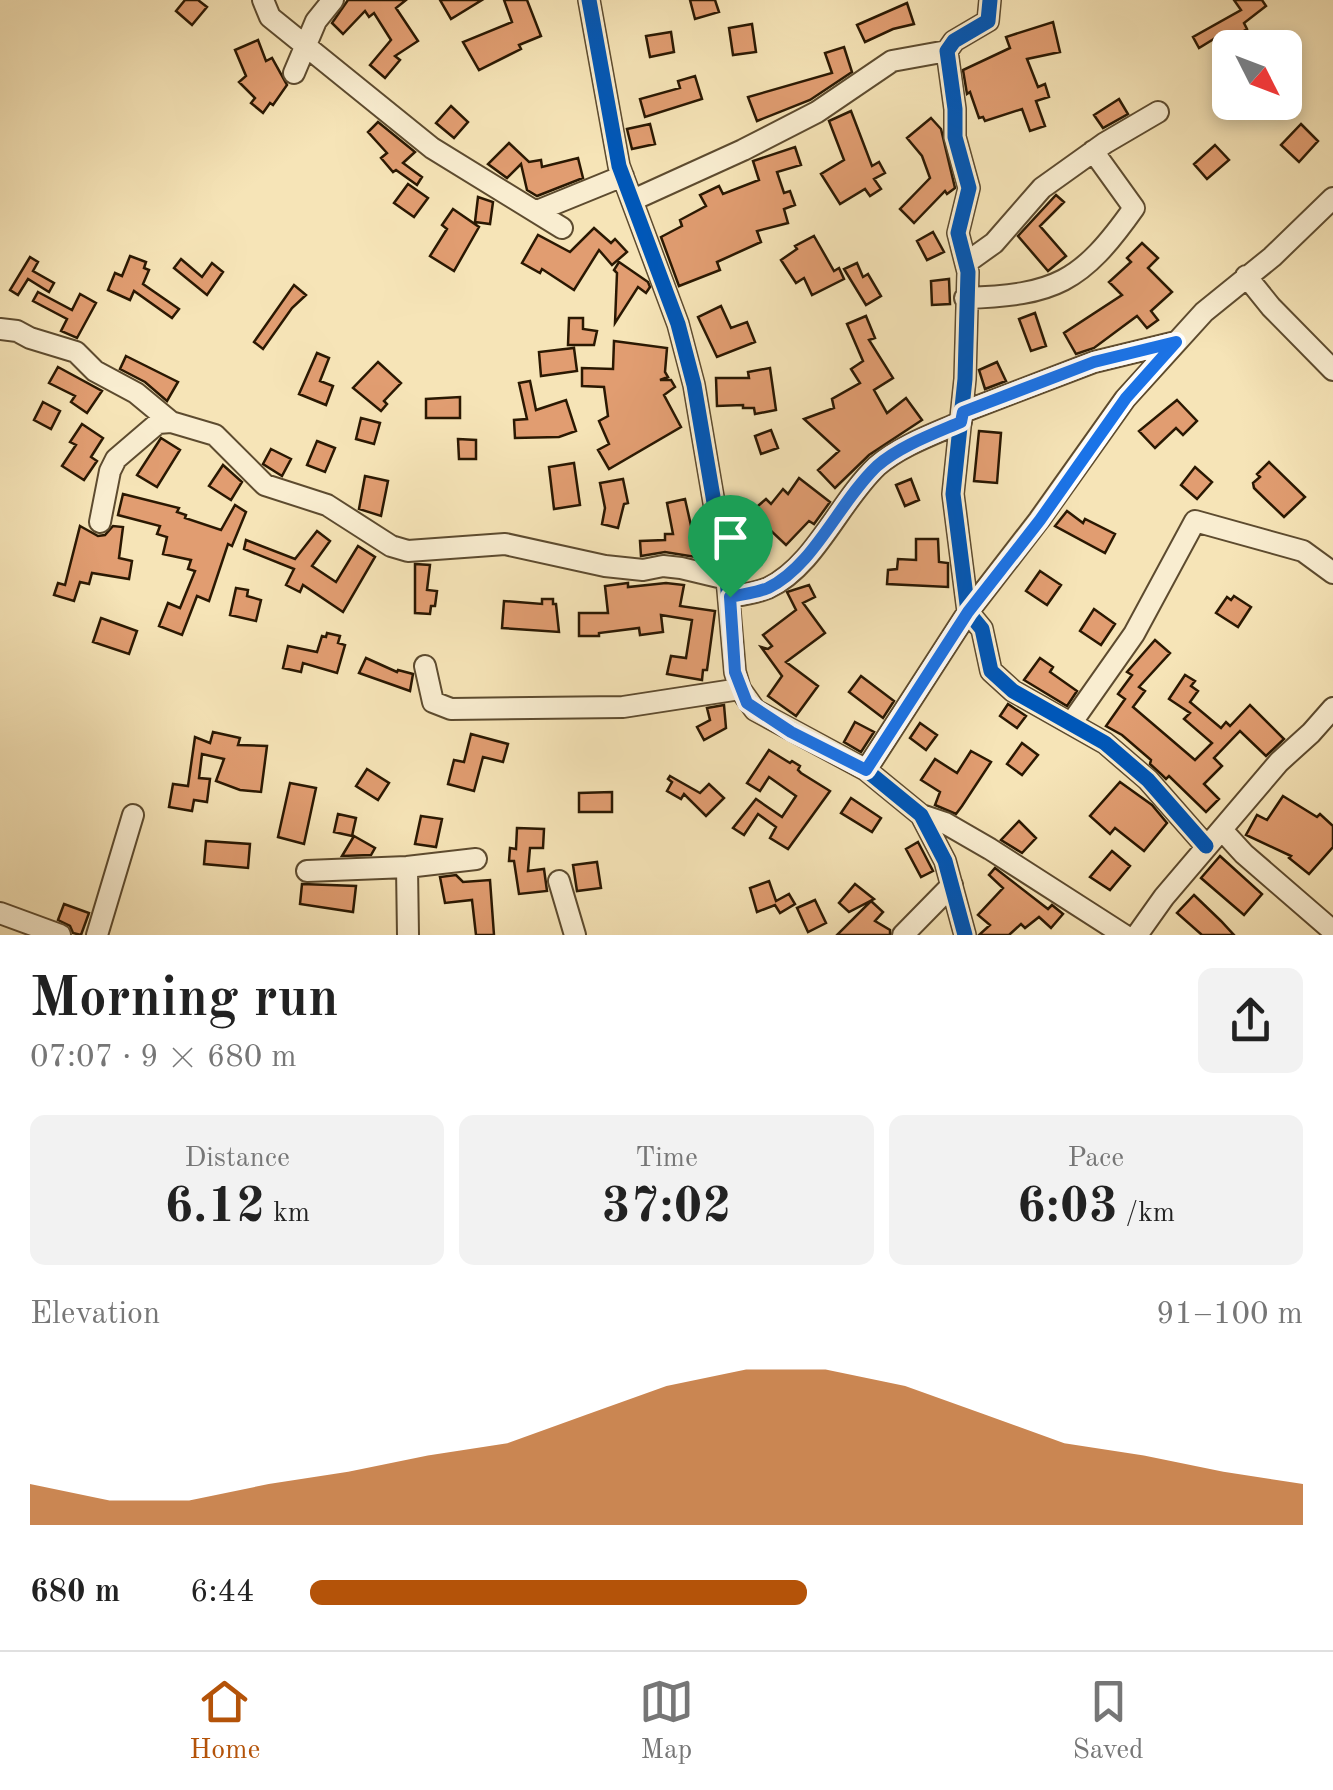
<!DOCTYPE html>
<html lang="en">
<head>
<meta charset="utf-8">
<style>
	:root { --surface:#fff; --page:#f2f2f2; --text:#222; --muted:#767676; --line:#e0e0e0; --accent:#b45309 }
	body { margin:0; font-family:"Old Standard TT",serif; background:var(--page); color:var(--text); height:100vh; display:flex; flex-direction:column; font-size:38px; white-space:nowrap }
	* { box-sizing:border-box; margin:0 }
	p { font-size:32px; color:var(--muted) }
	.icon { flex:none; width:55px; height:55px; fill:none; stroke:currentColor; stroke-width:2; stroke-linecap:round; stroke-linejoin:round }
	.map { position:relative; height:935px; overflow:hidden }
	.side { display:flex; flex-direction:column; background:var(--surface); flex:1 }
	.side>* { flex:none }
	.needle { width:65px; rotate:132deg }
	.buttons { position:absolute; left:1212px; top:30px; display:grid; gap:20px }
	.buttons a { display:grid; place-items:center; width:90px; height:90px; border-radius:15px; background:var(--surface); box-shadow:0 5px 15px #0003; font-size:50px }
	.pin { position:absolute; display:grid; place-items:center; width:85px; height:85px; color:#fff; margin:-102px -42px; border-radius:50% 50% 50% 0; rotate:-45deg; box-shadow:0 0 10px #0007 }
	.pin .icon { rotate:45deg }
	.round { display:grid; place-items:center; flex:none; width:105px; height:105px; border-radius:15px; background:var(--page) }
	.overview { display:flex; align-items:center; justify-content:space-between; height:170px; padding:0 30px }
	h1 { font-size:55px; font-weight:700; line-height:75px }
	.metrics { display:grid; grid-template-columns:repeat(3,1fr); gap:15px; height:170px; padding:10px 30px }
	.metrics div { display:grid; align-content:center; border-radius:15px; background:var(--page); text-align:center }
	.metrics b { font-size:50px; font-weight:700 }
	.metrics small { font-size:28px; font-weight:400 }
	.metrics p { font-size:28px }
	.chart { height:280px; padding:20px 30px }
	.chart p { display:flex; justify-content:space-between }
	.chart svg { width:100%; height:180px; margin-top:10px; fill:var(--accent); opacity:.7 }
	ul { padding:0 30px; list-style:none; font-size:32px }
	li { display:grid; grid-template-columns:160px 120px 1fr; align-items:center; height:75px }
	li i { height:25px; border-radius:12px; background:var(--accent) }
	.menu { display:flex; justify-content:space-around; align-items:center; height:140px; border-top:2px solid var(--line); background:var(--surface); font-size:28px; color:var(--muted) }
	.menu a { display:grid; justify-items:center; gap:5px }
	.menu .active { color:var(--accent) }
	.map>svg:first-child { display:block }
</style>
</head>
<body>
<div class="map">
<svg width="1333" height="935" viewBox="0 0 1333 935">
	<rect width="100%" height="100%" fill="#f6e4b7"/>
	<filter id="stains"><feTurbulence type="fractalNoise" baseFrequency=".002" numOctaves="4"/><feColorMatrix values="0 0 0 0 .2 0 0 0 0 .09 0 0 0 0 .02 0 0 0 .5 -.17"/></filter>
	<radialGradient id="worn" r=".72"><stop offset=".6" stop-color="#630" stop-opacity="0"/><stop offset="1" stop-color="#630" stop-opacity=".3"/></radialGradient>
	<path fill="#e19d71" stroke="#2a1802" stroke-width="2.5" d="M185,0H198L207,7L192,25L176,11Z
		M348,0H406L396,8L418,41L395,56L400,60L385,78L370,65L391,40L374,13L369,17L365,11L343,34L332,23Z
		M440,0H482L451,19Z
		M504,0H527L541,36L519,45L521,49L479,70L463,42L512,22Z
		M690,0H715L719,12L695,19Z
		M1234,0H1262L1266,6L1244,23L1247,29L1227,41L1222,34L1199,48L1193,37L1241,10Z
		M907,3L914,24L893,29L865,42L857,25Z
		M1053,22L1060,52L1027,59L1038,87L1045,84L1049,97L1036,101L1045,126L1030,131L1022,109L985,121L983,117L979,118L970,92L967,94L963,70L1010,48L1006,37Z
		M752,24L756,52L733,55L729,28Z
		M671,32L674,52L650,57L646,36Z
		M258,40L266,61L272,58L287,85L273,105L270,103L263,113L251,103L255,98L239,82L246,76L235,50Z
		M844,47L852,72L810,100L757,121L748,97L832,73L825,53Z
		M695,76L702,99L645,117L640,99L680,88L678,81Z
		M1119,99L1128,114L1103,128L1094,115Z
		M451,106L468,122L454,138L436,123Z
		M851,111L872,166L879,162L885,173L874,179L881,189L870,196L865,189L840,204L821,174L844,160L829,121Z
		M931,118L941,129L955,188L947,194L945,191L914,223L900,209L930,178L922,156L907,138Z
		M378,122L415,152L403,163L422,177L417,185L396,170L393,172L381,158L387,153L368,132Z
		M650,124L655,144L632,149L627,129Z
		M1301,124L1318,141L1299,162L1281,145Z
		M509,143L529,162L541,160L542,167L578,158L583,178L537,196L527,190L521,164L507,178L488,164Z
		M1215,145L1229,160L1207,179L1194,164Z
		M795,147L801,165L777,172L784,193L790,191L795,205L784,209L788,223L757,231L761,242L717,262L720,270L679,286L661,237L682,226L680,220L706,206L700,195L719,186L723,194L759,180L753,161Z
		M408,184L428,198L414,217L394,203Z
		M1056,195L1064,202L1040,226L1066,256L1048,271L1018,236Z
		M478,197L493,202L490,224L475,222Z
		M453,209L479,227L454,271L430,256L447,229L442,225Z
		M594,228L611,243L615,239L627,252L612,265L599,250L574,290L542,269L540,273L522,263L538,235L570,252Z
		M933,232L944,252L927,260L917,241Z
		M814,236L834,271L839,268L844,279L812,295L804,278L796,283L781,260L797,249L795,246Z
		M1142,243L1158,258L1148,268L1172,292L1151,311L1158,320L1147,328L1137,316L1094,348L1076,354L1064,333L1122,295L1109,282L1131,262L1127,258Z
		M130,256L146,262L144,268L149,270L143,284L179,309L172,318L134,291L130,300L108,290L115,273L122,276Z
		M30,257L38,262L33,271L54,283L49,292L28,279L18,295L10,290Z
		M181,259L202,277L212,263L223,272L207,295L174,268Z
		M619,262L648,282L650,287L646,293L638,287L615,323L617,273L614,270Z
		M857,263L863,277L868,274L881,296L866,305L844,269Z
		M949,279L950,304L932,305L931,281Z
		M294,285L306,295L292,308L263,349L254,342Z
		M38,292L72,310L80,294L96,303L77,338L61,331L67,319L33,301Z
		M721,306L731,328L747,322L755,342L717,357L698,317Z
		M1035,313L1046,346L1031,351L1019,319Z
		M866,316L875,338L869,340L893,378L874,390L887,413L906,398L922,420L869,455L835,488L818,470L839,451L804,419L834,408L832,399L860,383L851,369L863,361L847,324Z
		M569,318H583V329L597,331L594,345H568Z
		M614,341L667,348L665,372L668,377L660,380H671L675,387L664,395L681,427L609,469L598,450L609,444L599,421L608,416L604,387L582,386V368L613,369Z
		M574,348L577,371L541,376L539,352Z
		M317,353L329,358L320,381L333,386L326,405L299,394Z
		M126,356L178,382L167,401L145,382L120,369Z
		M378,362L401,383L384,401L387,404L381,411L353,388Z
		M997,362L1006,381L985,389L979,370Z
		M58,367L102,391L87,413L71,402L75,396L49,383Z
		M770,368L776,410L755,414L754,408H743V405L717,406L716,378H749L748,372Z
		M530,381L536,410L566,400L576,431L559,437L515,438L514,420L527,419L519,383Z
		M460,397V418H426V399Z
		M1177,400L1197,421L1183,435L1176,428L1155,448L1139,431Z
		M43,402L60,411L51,429L34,420Z
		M361,418L380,423L374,444L356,439Z
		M82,424L103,438L91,457L97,461L84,480L62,466L76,445L70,442Z
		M771,430L778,448L761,454L755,436Z
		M979,431L1001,433L997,483L974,481Z
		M161,438L180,450L157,487L137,475Z
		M458,439L476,440V459H459Z
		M317,441L335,448L325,472L307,465Z
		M271,449L291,459L282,476L263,464Z
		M1269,462L1305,497L1284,517L1254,488L1253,483L1260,477L1257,474Z
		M574,463L580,505L554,509L549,467Z
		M223,465L242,482L231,500L209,486Z
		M1195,467L1212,482L1197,499L1181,485Z
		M365,476L388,481L381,516L359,509Z
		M799,478L830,502L814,524L809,521L786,545L766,526L734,533L730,517L751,512L766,499L771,504L783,489L788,494Z
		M623,479L628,503L624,504L618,528L602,524L605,508L600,483Z
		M911,479L919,500L905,506L896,485Z
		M123,494L179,508L177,512L186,515L185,518L221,530L235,505L246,512L232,546L228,544L209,601L197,596L182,635L159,626L168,603L180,608L195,571L188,569L191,560L163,554L167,537L157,534L160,526L118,515Z
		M685,499L692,530L699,529L701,549H707L708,559L665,552L641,556L640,541L665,540V534H673L667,503Z
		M1067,511L1083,523L1085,519L1115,534L1105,553L1055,526Z
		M80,526L98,536L105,535L113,526L123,527L119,558L132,561L129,579L92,573L89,584L80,582L74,601L54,595L58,583L65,585Z
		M317,531L330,541L312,566L336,582L358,546L375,557L343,612L303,585L300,592L286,585L294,569L244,549L246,540L295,559Z
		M916,539H938L939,562L948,563V587L887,584L888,570L897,569L898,559L916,560Z
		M415,564L430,565L427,590L437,591L435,606H431L430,614L415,613Z
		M1040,571L1061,585L1047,605L1026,591Z
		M628,583V587L666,583L684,585L680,606L715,611L707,670H703L702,680L667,674L671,656L686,658L692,620L661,615L663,632L640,635L639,628L599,633V636H579V613H608L605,586Z
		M809,585L815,597L803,603L825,633L786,662L818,686L796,716L768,696L782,676L761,647L768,649L772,646L763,635L796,610L787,592Z
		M236,588L248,590L247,596L261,600L256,621L230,615Z
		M1234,596L1251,607L1238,627L1216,613L1227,597L1231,600Z
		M542,599H553V604H556L559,632L502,628L504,601L542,604Z
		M1094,609L1115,624L1101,645L1080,631Z
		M101,618L137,631L129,654L93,642Z
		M327,633L340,636L338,643L345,645L337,673L303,663L301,672L283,668L288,646L317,652L322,636L326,637Z
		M1155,640L1170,653L1139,687L1145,691L1133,707L1195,760L1212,743L1184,719L1190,713L1169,699L1185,675L1195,681L1191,686L1198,691L1190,702L1221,728L1226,722L1230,726L1250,705L1284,739L1266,756L1240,731L1214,758L1222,766L1204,784L1219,799L1206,812L1169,776L1166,779L1162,775L1150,764L1151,760L1122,735L1106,726L1125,699L1118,694L1132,675L1127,672Z
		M366,658L397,672L398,670L413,674L410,691L359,673Z
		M1040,658L1053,667L1050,672L1077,691L1067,706L1024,680Z
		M861,676L894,701L883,718L849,692Z
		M1008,704L1026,716L1017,728L1000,716Z
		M724,705L726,728L704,740L697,727L710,720L707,708Z
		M855,722L874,732L861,752L844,742Z
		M920,723L937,735L926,750L910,738Z
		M213,732L240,738L238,745L267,746L261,792L240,790L216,781L224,759L202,754L199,778L210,779L207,802L194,800L192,811L169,807L173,784L188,786L195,737L210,743Z
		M471,734L508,744L503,762L483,757L474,791L448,784L454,760L464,762Z
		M1022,743L1038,755L1022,775L1007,764Z
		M769,750L790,763L792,761L800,766L798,770L801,773L830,791L788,849L770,838L776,827L758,814L744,835L733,828L756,799L782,817L796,796L769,777L760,791L747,783Z
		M971,751L991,762L962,806L956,814L935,805L940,792L921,780L935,759L957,773Z
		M367,769L389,783L378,800L356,786Z
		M670,776L700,793L709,784L724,798L706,816L684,794L681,799L667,791L672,782L668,779Z
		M1120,782L1152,805L1167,823L1144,851L1115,828L1110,834L1090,816Z
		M290,783L316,788L304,844L278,837Z
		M612,792V812H579V793Z
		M1283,796L1317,817L1320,814L1333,826V847L1309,874L1289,858L1291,856L1246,835L1257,815L1267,820Z
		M851,798L881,818L872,832L841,813Z
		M338,814L356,818L352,836L334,832Z
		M421,816L442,819L436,847L415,844Z
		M1019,821L1036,838L1022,853L1001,840Z
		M517,828L544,829L543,848H530L528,871L544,869L547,891L519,894L514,861H509L510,848L516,849Z
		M354,836L375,848L371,855L342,856Z
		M206,841L250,844L248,868L204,864Z
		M918,842L933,871L921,877L906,849Z
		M1112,851L1130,866L1110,890L1090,877Z
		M1220,856L1262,894L1244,915L1201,878Z
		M597,862L601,888L577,891L573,865Z
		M995,868L1048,909L1052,905L1063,914L1051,928L1039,917L1025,928L1021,924L1009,935H979L990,925L978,915L1003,888L989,875Z
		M456,875L463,882L490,880L494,935H476L472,900L445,903L440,877Z
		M769,881L776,901L789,894L795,904L780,913L775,905L757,912L750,888Z
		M302,884L356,886L353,912L300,904Z
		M855,884L874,899L849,912L839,903Z
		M1194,895L1221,921L1234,935H1202L1177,913Z
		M815,900L826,923L808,932L797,908Z
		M871,901L883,912L875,921L890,930V935H837Z
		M64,904L89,913L81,935L73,933L70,926L58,920Z"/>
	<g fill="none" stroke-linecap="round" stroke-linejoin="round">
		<g stroke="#5d4b2f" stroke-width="24">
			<path id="minor" d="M263,0L270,17L432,148L562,228
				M589,0L619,166L678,324L694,385L727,579L735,672L740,689L755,710L866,770L921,815L945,861L965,935
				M990,0L988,21L954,41L947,51L955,109V137L969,188L958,233L968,272L965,379L953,494L968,612L982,629L991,671L1013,691L1105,743L1148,780L1206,846
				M294,73L316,21L333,0
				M633,200L743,150L817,112L892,61L947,51
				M537,211L623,176
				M966,263L994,243L1042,188L1105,143L1158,112
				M1246,276L1271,307L1333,370
				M965,298C1055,295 1081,283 1134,208L1093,151
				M0,329L17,331L30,338L76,352L95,371L136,393L171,422
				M963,412L1094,362L1176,342
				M100,522L110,471L116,459L158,423L171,422L215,435L265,485L327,505L391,546L408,551L505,544L605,566L643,570L663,566L681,568L727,579
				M730,597C742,595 756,593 768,588C815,566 839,502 877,466C900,446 934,434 961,422
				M425,666L433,702L451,709L623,707L740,689
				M1072,722L1134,634L1195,521L1303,551L1333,573
				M866,770L968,612L1039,520L1125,399L1204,312L1272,257L1333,198
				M921,815L945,823L990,849L1124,935
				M1222,830L1244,854L1333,931
				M407,867L408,935
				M307,871L407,867L476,859
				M559,881L575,935
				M0,913L60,935
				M97,935L133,815
				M903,935L952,885
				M1137,935L1164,897L1279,762L1311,733L1333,708"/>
		</g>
		<use href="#minor" stroke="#f9edd0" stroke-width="20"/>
		<g stroke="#f9edd0" stroke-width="21">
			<path id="cycleway" d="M589,0L619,166L678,324L694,385L727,579L735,672L740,689L755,710L866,770L921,815L945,861L965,935
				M990,0L988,21L954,41L947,51L955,109V137L969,188L958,233L968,272L965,379L953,494L968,612L982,629L991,671L1013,691L1105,743L1148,780L1206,846"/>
		</g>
		<use href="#cycleway" stroke="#0057b8" stroke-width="15"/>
	</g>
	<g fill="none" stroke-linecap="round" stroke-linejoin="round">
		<g stroke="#fff" stroke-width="20">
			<path id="route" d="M1176,342L1126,398L1040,520L968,612L866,770L791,732L747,703L735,672L730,597C742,594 756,593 768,588C814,566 839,502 877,466C900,446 933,434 961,422L963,412L1094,362Z"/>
		</g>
		<use href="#route" stroke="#1a73e8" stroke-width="12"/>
	</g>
	<rect width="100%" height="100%" filter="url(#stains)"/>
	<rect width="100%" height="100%" fill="url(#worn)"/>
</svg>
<div class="buttons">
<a><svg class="needle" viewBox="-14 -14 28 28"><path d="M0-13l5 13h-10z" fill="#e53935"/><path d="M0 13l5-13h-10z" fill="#767676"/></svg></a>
</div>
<div class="pin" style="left:730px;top:597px;background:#1e9e55"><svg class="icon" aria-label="arrive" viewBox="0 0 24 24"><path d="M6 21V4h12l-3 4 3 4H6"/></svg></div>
</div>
<section class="side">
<div class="overview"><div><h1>Morning run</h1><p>07:07 · 9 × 680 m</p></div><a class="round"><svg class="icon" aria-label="share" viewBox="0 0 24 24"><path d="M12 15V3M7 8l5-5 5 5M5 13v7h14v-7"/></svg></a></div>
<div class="metrics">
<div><p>Distance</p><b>6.12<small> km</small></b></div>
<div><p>Time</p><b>37:02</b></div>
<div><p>Pace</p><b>6:03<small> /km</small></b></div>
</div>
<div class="chart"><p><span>Elevation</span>91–100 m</p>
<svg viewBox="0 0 160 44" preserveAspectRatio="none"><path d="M0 44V34L10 38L20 38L30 34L40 31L50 27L60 24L70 17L80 10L90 6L100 6L110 10L120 17L130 24L140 27L150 31L160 34V44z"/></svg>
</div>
<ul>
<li><b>680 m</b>6:44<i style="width:50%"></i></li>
</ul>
</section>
<nav class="menu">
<a class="active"><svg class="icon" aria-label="home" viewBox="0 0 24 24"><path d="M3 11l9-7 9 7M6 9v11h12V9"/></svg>Home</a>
<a><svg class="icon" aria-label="map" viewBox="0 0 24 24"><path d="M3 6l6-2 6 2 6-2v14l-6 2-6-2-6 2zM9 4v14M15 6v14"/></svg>Map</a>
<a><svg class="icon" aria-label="saved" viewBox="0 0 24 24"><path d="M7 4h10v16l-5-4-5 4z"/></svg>Saved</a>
</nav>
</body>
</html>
